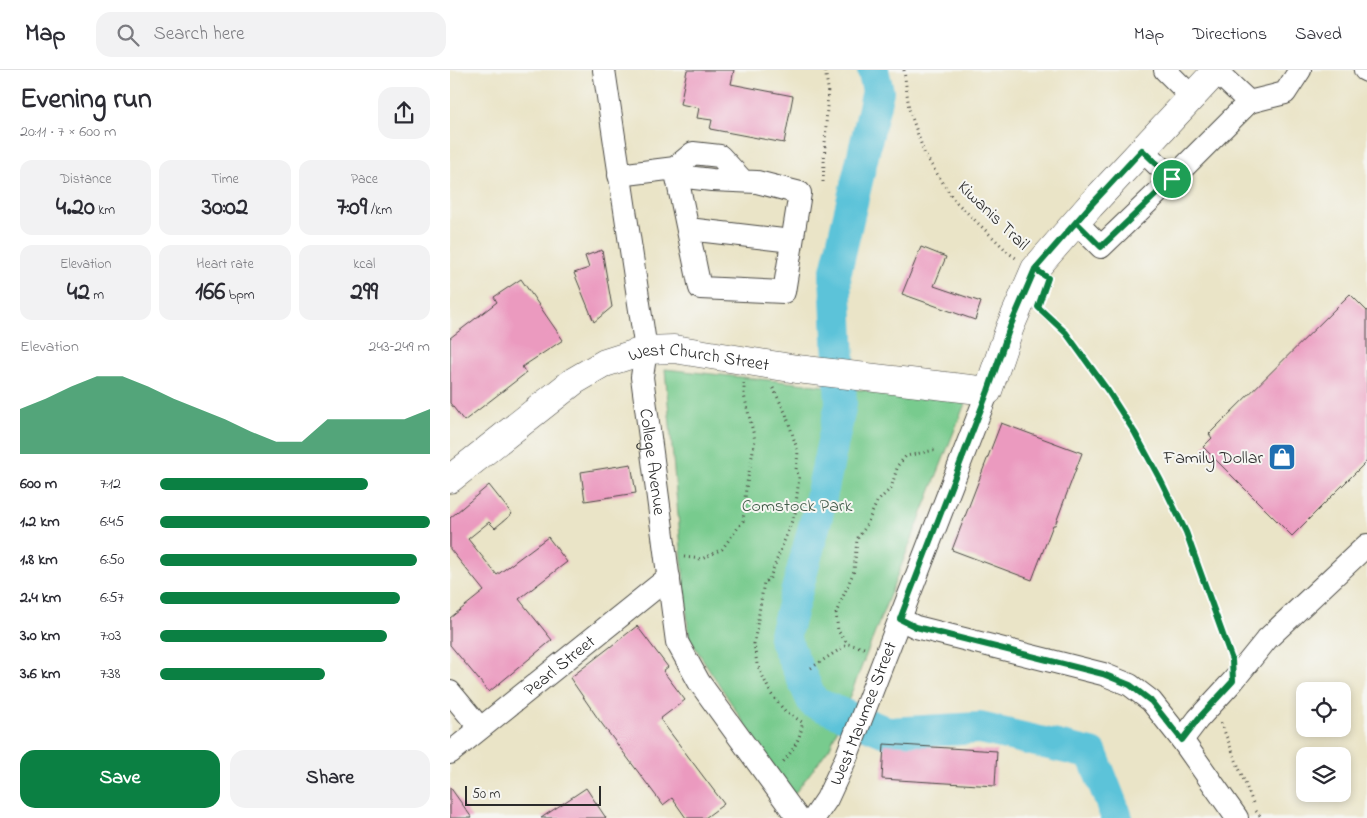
<!DOCTYPE html>
<html lang="en">
<head>
<meta charset="utf-8">
<style>
	:root { --surface:#fff; --page:#f2f2f3; --text:#2b2b33; --muted:#7c7c81; --line:#e1e1e2; --accent:#0b8043 }
	body { margin:0; font-family:"Indie Flower",sans-serif; background:var(--page); color:var(--text); height:100vh; display:flex; flex-direction:column; font-size:19px; white-space:nowrap }
	* { box-sizing:border-box; margin:0 }
	p { font-size:16px; color:var(--muted) }
	.icon { flex:none; width:28px; height:28px; fill:none; stroke:currentColor; stroke-width:2; stroke-linecap:round; stroke-linejoin:round }
	.map { position:relative; flex:1; overflow:hidden }
	.side { display:flex; flex-direction:column; background:var(--surface); width:450px }
	.side>* { flex:none }
	.buttons { position:absolute; left:846px; top:612px; display:grid; gap:10px }
	.buttons a { display:grid; place-items:center; width:55px; height:55px; border-radius:10px; background:var(--surface); box-shadow:0 2px 8px #0003; font-size:25px }
	.scale { position:absolute; left:15px; bottom:12px; width:136px; box-sizing:border-box; padding-left:5px; border:2px solid #2b2b2b; border-top:0; font-size:14px; line-height:18px; white-space:nowrap; color:#2b2b2b; -webkit-text-stroke:4px #f6f6f2; paint-order:stroke }
	.pin { position:absolute; display:grid; place-items:center; width:42px; height:42px; color:#fff; margin:-21px; border:2px solid #fff; border-radius:50%; box-shadow:0 1px 5px #0007 }
	.round { display:grid; place-items:center; flex:none; width:52px; height:52px; border-radius:15px; background:var(--page) }
	.head { display:flex; align-items:center; justify-content:space-between; height:85px; padding:0 20px }
	h1 { font-size:28px; font-weight:700; line-height:38px }
	.figures { display:grid; grid-template-columns:repeat(3,1fr); gap:8px; height:85px; padding:5px 20px }
	.figures div { display:grid; align-content:center; border-radius:12px; background:var(--page); text-align:center }
	.figures b { font-size:25px; font-weight:700 }
	.figures small { font-size:14px; font-weight:400 }
	.figures p { font-size:14px }
	.chart { height:140px; padding:10px 20px }
	.chart p { display:flex; justify-content:space-between }
	.chart svg { width:100%; height:90px; margin-top:5px; fill:var(--accent); opacity:.7 }
	.primary-button { display:flex; gap:10px; margin-top:auto; padding:10px 20px }
	.primary-button a { flex:1; height:58px; border-radius:15px; background:var(--accent); color:#fff; font-size:20px; font-weight:700; line-height:58px; text-align:center }
	.primary-button a+a { background:var(--page); color:var(--text) }
	ul { padding:0 20px; list-style:none; font-size:16px }
	li { display:grid; grid-template-columns:80px 60px 1fr; align-items:center; height:38px }
	li i { height:12px; border-radius:6px; background:var(--accent) }
	header { display:flex; align-items:center; gap:30px; box-sizing:border-box; height:70px; padding:0 25px; background:var(--surface); border-bottom:1px solid var(--line) }
	header strong { font-size:24px }
	nav { display:flex; gap:28px; margin-inline-start:auto; font-size:18px }
	.search { width:350px; height:45px; background:var(--page); display:flex; align-items:center; gap:12px; box-sizing:border-box; padding:0 18px; border-radius:15px; color:var(--muted); font-size:19px }
	main { display:flex; flex:1; min-height:0 }
	.map>svg:first-child { display:block }
</style>
</head>
<body>
<header>
<strong>Map</strong>
<div class="search"><svg class="icon" aria-label="search" viewBox="0 0 24 24"><circle cx="10" cy="10" r="6"/><path d="M15 15l6 6"/></svg>Search here</div>
<nav><a>Map</a><a>Directions</a><a>Saved</a></nav>
</header>
<main>
<section class="side">
<div class="head"><div><h1>Evening run</h1><p>20:11 · 7 × 600 m</p></div><a class="round"><svg class="icon" aria-label="share" viewBox="0 0 24 24"><path d="M12 15V3M7 8l5-5 5 5M5 13v7h14v-7"/></svg></a></div>
<div class="figures">
<div><p>Distance</p><b>4.20<small> km</small></b></div>
<div><p>Time</p><b>30:02</b></div>
<div><p>Pace</p><b>7:09<small> /km</small></b></div>
</div>
<div class="figures">
<div><p>Elevation</p><b>42<small> m</small></b></div>
<div><p>Heart rate</p><b>166<small> bpm</small></b></div>
<div><p>kcal</p><b>299</b></div>
</div>
<div class="chart"><p><span>Elevation</span>243–249 m</p>
<svg viewBox="0 0 160 44" preserveAspectRatio="none"><path d="M0 44V22L10 17L20 11L30 6L40 6L50 11L60 17L70 22L80 27L90 33L100 38L110 38L120 27L130 27L140 27L150 27L160 22V44z"/></svg>
</div>
<ul>
<li><b>600 m</b>7:12<i style="width:77%"></i></li>
<li><b>1.2 km</b>6:45<i style="width:100%"></i></li>
<li><b>1.8 km</b>6:50<i style="width:95%"></i></li>
<li><b>2.4 km</b>6:57<i style="width:89%"></i></li>
<li><b>3.0 km</b>7:03<i style="width:84%"></i></li>
<li><b>3.6 km</b>7:38<i style="width:61%"></i></li>
</ul>
<div class="primary-button"><a>Save</a><a>Share</a></div>
</section>
<div class="map">
<svg width="917" height="748" viewBox="0 0 917 748">
	<rect width="100%" height="100%" fill="#f6f6f2"/>
	<filter id="ink" filterUnits="userSpaceOnUse"><feTurbulence type="fractalNoise" baseFrequency=".02" numOctaves="2"/><feDisplacementMap in="SourceGraphic" scale="10" xChannelSelector="R" yChannelSelector="G"/><feConvolveMatrix kernelMatrix="1 2 1 2 8 2 1 2 1" color-interpolation-filters="sRGB"/></filter>
	<filter id="wash" filterUnits="userSpaceOnUse"><feTurbulence type="fractalNoise" baseFrequency=".0096" numOctaves="4" result="noise"/><feDisplacementMap in="SourceGraphic" scale="20" xChannelSelector="R" yChannelSelector="G"/><feGaussianBlur stdDeviation="1.12" result="paint"/><feColorMatrix in="noise" values="0 0 0 0 0 0 0 0 0 0 0 0 0 0 0 0 0 1.4 0 .05"/><feComposite in="paint" operator="in"/></filter>
	<g filter="url(#wash)">
		<rect width="100%" height="100%" fill="#eae4c7"/>
		<path fill="#78cb8e" stroke="#527b5c" d="M215,299L516,331L380,677L342,727L239,568Z"/>
		<g fill="none" stroke-linecap="round" stroke-linejoin="round">
			<path stroke="#5cc3d9" stroke-width="32" d="M423,0L428,21L385,205L391,334L367,446L334,568L363,632L438,663L530,658L642,684L667,748"/>
		</g>
		<g id="blocks">
			<path fill="#eb9abf" d="M237,0H284L281,14L343,26L334,73L260,59L262,50L247,48L249,38L230,34Z
				M471,177L496,187L484,216L531,232L525,250L452,224Z
				M152,180L162,237L144,252L124,203L139,198L135,186Z
				M71,209L113,270L72,297L76,303L14,351L0,333V268L47,232L44,227Z
				M900,224L917,241V391L842,466L753,377L762,368L759,364Z
				M551,353L632,383L605,455H603L582,510L502,480Z
				M181,394L186,423L135,431L131,402Z
				M39,415L62,444L45,458L39,452L18,469L47,505L98,467L117,492L69,529L102,570L39,622L0,575V548L34,521L0,479V448Z
				M187,556L218,597L213,601L235,630L210,649L274,734L255,748H236L222,728L213,735L149,650L120,608Z
				M434,674L547,681L545,716L432,709Z
				M0,717L22,748H0Z
				M136,718L156,748H91Z"/>
		</g>
	</g>
	<g filter="url(#ink)">
		<use href="#blocks" fill-opacity="0" stroke="#484742" stroke-width="1"/>
		<g fill="none" stroke-linecap="round" stroke-linejoin="round">
			<g stroke="#484742" stroke-width="24">
				<g id="minor">
					<path id="s1" d="M154,0L196,280L192,307L227,572L249,612L348,748"/>
					<path d="M715,0L741,26"/>
					<path d="M915,0L917,1"/>
					<path d="M799,32L835,23L850,0"/>
					<path d="M169,105L225,98L236,107L262,110L307,112L350,123L334,222L250,218L225,98L243,83L270,86L293,111"/>
					<path d="M722,109L799,32L766,1"/>
					<path d="M626,152L651,177L722,109L692,80"/>
					<path d="M238,159L342,171"/>
					<path d="M450,549L466,557L653,604L680,615L701,631L732,670L787,748"/>
					<path d="M0,622L30,658"/>
					<path d="M732,670L748,649L783,611L817,569L917,475"/>
					<path id="s2" d="M0,683L219,507"/>
					<path id="s3" d="M364,748L377,729L396,688L538,321"/>
				</g>
			</g>
			<g stroke="#484742" stroke-width="29">
				<g id="major">
					<path id="s4" d="M0,409L124,311L155,293L196,280L224,279L347,299L538,321L560,257L585,199L640,136L767,0"/>
				</g>
			</g>
			<path stroke="#484742" stroke-width="3" stroke-dasharray="1 4" stroke-linecap="butt" d="M454,0L459,39L475,85L504,130L560,184L566,188
				M373,112L378,18L375,0
				M592,240L616,263L658,321L685,363L711,411L735,461L779,585
				M323,318L336,344L348,382L346,400L349,407L345,443L319,510L314,512L304,574L307,594L321,624L335,641L352,652C353,665 341,684 332,693
				M234,487L252,489L272,479L293,451L296,418L305,370L294,325V313
				M414,578L398,574L388,561L386,543L404,501L407,469L415,458L427,432L441,418L448,395L456,386L485,380
				M361,598L398,574
				M771,653L803,733
				M806,741L812,748"/>
			<use href="#minor" stroke="#fff" stroke-width="22"/>
			<use href="#major" stroke="#fff" stroke-width="28"/>
		</g>
	</g>
	<g fill="none" stroke-linecap="round" stroke-linejoin="round" filter="url(#ink)">
		<g stroke="#fff" stroke-width="10">
			<path id="route" d="M722,109L651,177L626,152L585,199L560,257L538,321L450,549L466,557L653,604L680,615L701,631L732,670L748,649L783,611L782,590L736,462L711,411L685,363L658,321L616,263L588,237L598,208L585,199L640,136L692,80L722,109"/>
		</g>
		<use href="#route" stroke="#0b8043" stroke-width="6"/>
	</g>
	<defs>
		<g id="shop-square" transform="scale(1.4375)"><rect x="-9" y="-9" width="18" height="18" rx="4" fill="#1f6fb2" stroke="#f6f6f2"/><path d="M-5-2.5h2.3a2.7 3.5 0 0 1 5.4 0H5L5.5 6h-11ZM-1.5-2.5h3a1.5 2.3 0 0 0-3 0Z" fill="#fff"/></g>
	</defs>
	<g fill-rule="evenodd">
		<use href="#shop-square" x="832" y="387"/>
	</g>
	<g text-anchor="middle" stroke-width="4" stroke-linejoin="round" paint-order="stroke">
		<g font-size="18" fill="#2b2b2b" stroke="#f6f6f2">
			<text transform="translate(544 145) rotate(44)" y="6">Kiwanis Trail</text>
			<text dy="6" stroke="none"><textPath href="#s4" startOffset="290">West Church Street</textPath></text>
			<text dy="6" stroke="none"><textPath href="#s1" startOffset="396">College Avenue</textPath></text>
			<text dy="6" stroke="none"><textPath href="#s2" startOffset="140">Pearl Street</textPath></text>
			<text dy="6" stroke="none"><textPath href="#s3" startOffset="116">West Maumee Street</textPath></text>
		</g>
		<g font-size="18" fill="#2b2b2b" stroke="#f6f6f2" text-anchor="end">
			<text x="813" y="393">Family Dollar</text>
		</g>
		<g font-size="18" fill="#425b49" stroke="#f6f6f2">
			<text x="347" y="441">Comstock Park</text>
		</g>
	</g>
</svg>
<div class="buttons">
<a><svg class="icon" aria-label="locate" viewBox="0 0 24 24"><circle cx="12" cy="12" r="6"/><path d="M12 2v4M12 18v4M2 12h4M18 12h4"/></svg></a>
<a><svg class="icon" aria-label="layers" viewBox="0 0 24 24"><path d="M12 4l9 5-9 5-9-5zM3 14l9 5 9-5"/></svg></a>
</div>
<div class="scale">50 m</div>
<div class="pin" style="left:722px;top:109px;background:#1e9e55"><svg class="icon" aria-label="arrive" viewBox="0 0 24 24"><path d="M6 21V4h12l-3 4 3 4H6"/></svg></div>
</div>
</main>
</body>
</html>
